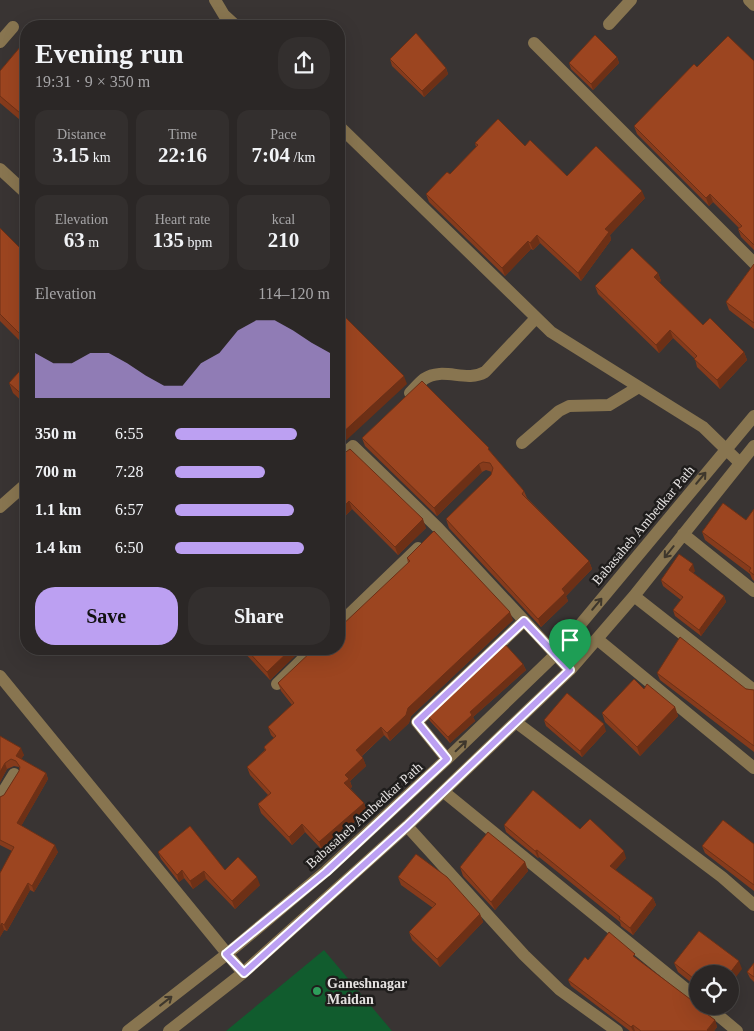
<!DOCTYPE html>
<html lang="en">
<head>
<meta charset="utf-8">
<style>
	:root { --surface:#2b2726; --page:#332f2e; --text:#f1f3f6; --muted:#a6a5a7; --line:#474443; --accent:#bca0f2 }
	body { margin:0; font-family:"Times New Roman",serif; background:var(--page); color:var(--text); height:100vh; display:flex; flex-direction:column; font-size:19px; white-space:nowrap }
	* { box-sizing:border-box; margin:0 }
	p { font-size:16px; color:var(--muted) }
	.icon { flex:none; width:28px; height:28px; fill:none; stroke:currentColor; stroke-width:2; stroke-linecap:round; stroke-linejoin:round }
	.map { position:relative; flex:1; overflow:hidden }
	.side { position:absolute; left:20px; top:20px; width:325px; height:635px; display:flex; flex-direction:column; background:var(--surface); border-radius:20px; box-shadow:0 5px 20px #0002,0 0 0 1px var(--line) }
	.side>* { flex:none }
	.fabs { position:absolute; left:689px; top:965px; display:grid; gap:10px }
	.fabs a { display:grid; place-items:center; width:50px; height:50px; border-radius:50%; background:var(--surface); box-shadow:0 5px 20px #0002,0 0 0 1px var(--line); font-size:25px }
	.pin { position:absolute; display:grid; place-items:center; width:42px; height:42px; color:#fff; margin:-51px -21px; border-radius:50% 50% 50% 0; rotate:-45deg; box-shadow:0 0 5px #0007 }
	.pin .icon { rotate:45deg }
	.round { display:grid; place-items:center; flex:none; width:52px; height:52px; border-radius:20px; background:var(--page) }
	.head { display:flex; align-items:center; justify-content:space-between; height:85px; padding:0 15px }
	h1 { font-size:28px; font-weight:800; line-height:38px }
	.metrics { display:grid; grid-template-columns:repeat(3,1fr); gap:8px; height:85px; padding:5px 15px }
	.metrics div { display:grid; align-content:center; border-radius:12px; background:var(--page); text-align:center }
	.metrics b { font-size:21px; font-weight:800 }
	.metrics small { font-size:14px; font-weight:400 }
	.metrics p { font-size:14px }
	.chart { height:140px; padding:10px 15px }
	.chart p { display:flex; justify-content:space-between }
	.chart svg { width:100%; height:90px; margin-top:5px; fill:var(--accent); opacity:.7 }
	.primary-button { display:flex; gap:10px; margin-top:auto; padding:10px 15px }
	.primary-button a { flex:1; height:58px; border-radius:20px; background:var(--accent); color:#111; font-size:20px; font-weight:800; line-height:58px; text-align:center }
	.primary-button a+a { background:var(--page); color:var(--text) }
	ul { padding:0 15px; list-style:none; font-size:16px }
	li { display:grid; grid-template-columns:80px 60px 1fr; align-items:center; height:38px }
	li i { height:12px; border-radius:6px; background:var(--accent) }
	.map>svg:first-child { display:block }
</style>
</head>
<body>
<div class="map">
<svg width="754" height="1031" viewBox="0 0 754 1031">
	<rect width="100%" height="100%" fill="#393433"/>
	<path fill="#115c2e" d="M324,950L392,1031H226Z"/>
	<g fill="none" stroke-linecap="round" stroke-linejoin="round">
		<path stroke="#887550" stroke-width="12" d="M215,0L224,15L236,26
			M749,0L754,5
			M609,24L631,0
			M0,42L13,27
			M534,43L754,263
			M339,126L551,332L703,427L740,463
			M0,169L26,193
			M410,393C415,388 419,383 424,379C443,366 466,383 485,372L536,318
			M522,443L559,411L569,406L609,405L637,388
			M339,458L353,446L438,528L570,670
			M0,507L26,484
			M683,534L754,591
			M634,596L754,690
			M339,624L418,548
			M597,639L754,768
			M0,676L243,973
			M277,684L313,649
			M517,723L722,877L754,905
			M447,759L417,722L524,621
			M444,792L698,999
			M0,797L14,774
			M407,826L524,955L560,990L617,1031
			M707,1006L737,1031
			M128,1031L227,954L326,871L447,759L555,655L754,416
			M169,1031L243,973L407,826L570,670L634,596L754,446"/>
	</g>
	<path fill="#863b1c" d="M26,40V125L0,103V71Z
		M617,57L619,63L593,90L571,69L569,63Z
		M390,59L446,68L448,74L424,97L392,66Z
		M754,61V250L741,237L738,229L739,228L713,202L709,206L637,134L634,126L697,67Z
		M475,143L525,146L567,176L645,198L610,235L611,240L581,281L540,243L533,250L531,249L505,276L429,202L426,194L450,174L476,147Z
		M0,228L26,254V347L0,321Z
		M754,264V329L729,310L726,302Z
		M658,273L661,281L659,282L703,325L744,352L747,360L720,389L697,367L695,359L673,338L659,353L598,294L595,286Z
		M26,364V405L13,393L9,383Z
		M362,438L491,454L524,491L527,498L589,561L592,569L566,596L568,601L541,627L449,528L446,519L491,475L492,472L486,470L482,472L437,516L365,446Z
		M339,457L426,528L398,555L352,509L339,522Z
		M754,509V581L752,579L750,574L705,540L702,532L746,520Z
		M407,558L513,620L411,716L409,723L390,741L384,735L362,756L366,766L350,781L352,787L350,788L364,803L367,811L322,850L305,832L292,845L261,813L258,804L268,795L250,775L247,767L265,750L264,747L274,738L271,735L268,727L292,705L281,691L278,683L339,649L408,563Z
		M695,571L693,573L724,596L726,602L701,636L675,616L673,610L681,600L663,586L661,580Z
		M241,649H302L270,680Z
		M523,664L526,670L473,717L475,721L450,743L430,721L427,715Z
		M657,673L754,690V752L660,680Z
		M644,689L675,707L678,716L640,756L605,722L602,713Z
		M544,720L606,731L582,757L546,726Z
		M0,736L24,755L21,759L46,773L48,779L21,826L58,852L34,892L30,890L7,931L4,930L0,937L12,851L0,845V797L4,795L19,771V767L14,766L7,769L0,782Z
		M504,825L580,829L626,858L615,870L653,898L656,905L633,935L621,926L620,922L539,857L538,858L506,832Z
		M754,844V891L705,853L702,846Z
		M158,852L225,870L260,885L235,909L206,879L193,889L184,878L179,882L161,859Z
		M525,862L528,871L495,910L463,876L460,867Z
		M398,877L480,914L483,922L440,967L412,940L409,932L433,908L401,885Z
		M637,959L704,1010L706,1014L715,1020L717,1027L714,1031H630L571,986L568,980L588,960Z
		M674,963L742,969L698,974V988L678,972Z
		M754,963V982L750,978L747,972Z"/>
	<path fill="#6d3016" d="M617,57L619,63L593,90L591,84Z
		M446,68L448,74L424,97L422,91Z
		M642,191L645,198L610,235L611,240L581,281L578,273L605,229Z
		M710,194L713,202L709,206L706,198Z
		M537,235L540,243L533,250L530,243Z
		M528,241L531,249L505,276L502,268Z
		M658,273L661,281L656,285L654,277Z
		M670,330L673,338L659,353L656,345Z
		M744,352L747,360L720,389L717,380Z
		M404,376L407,384L339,447V436Z
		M479,464L482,472L437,516L434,508Z
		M349,501L352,509L339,522V511Z
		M423,519L426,528L398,555L395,547Z
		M341,551L344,559L339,564V553Z
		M589,561L592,569L566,596L568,601L541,627L538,619L562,589Z
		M693,564L695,571L691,576L689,570Z
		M724,596L726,602L701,636L699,630Z
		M510,612L513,620L411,716L409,723L390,741L387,733L408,708Z
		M291,649H302L270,680L267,672Z
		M523,664L526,670L473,717L475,721L450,743L448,737L470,712Z
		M675,707L678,716L640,756L637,747Z
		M604,724L606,731L582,757L580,751Z
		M381,727L384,735L359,758L356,750Z
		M21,748L24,755L19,763L16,756Z
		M363,758L366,766L350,781L352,787L347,791L344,783L345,775Z
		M5,763L7,769L0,782V772Z
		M46,773L48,779L19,830L17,823Z
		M364,803L367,811L322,850L319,842Z
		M302,824L305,832L292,845L289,837Z
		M55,845L58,852L34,892L32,886Z
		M537,850L539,857L538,858L535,851Z
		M624,851L626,858L613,873L610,866Z
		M525,862L528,871L495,910L491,902Z
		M182,870L184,878L179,882L177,875Z
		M204,871L206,879L193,889L190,881Z
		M257,877L260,885L235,909L232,901Z
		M28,883L30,890L7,931L4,925Z
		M653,898L656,905L633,935L630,928Z
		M480,914L483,922L440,967L437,959Z
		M2,923L4,930L0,937V926Z
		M739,961L742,969L730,985V974H729Z
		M715,1020L717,1027L714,1031H707Z
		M633,1025L635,1031H633L631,1027Z"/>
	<path fill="#9c4520" stroke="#6d3016" d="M416,33L446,68L422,91L390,59Z
		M595,35L617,57L591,84L569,63Z
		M728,36L754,61V245L738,229L742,226L710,194L706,198L634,126L694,64L697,67Z
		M26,40V118L0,96V71Z
		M498,119L525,146L530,140L567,176L596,146L642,191L605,229L609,232L578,273L537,235L530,243L528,241L502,268L426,194L447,172L450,174L478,145L475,143Z
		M0,228L26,254V340L0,314Z
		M632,248L658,273L654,277L703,325L710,318L744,352L717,380L694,359L697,356L670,330L656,345L595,286Z
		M754,264V323L726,302Z
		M339,311L404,376L339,436Z
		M26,364V398L9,383Z
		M422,381L489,448L488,449L524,491L522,494L589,561L562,589L565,593L538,619L446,519L491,475L493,468L490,463L483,462L479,464L434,508L362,438Z
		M350,449L423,519L395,547L349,501L339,511V457Z
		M723,503L746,520L754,509V575L749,571L751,568L702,532Z
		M434,531L510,612L408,708L406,715L387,733L381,727L356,750L363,758L345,775L349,779L344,783L364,803L319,842L302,824L289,837L258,804L271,793L247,767L266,750L264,747L276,736L268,727L294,703L278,683L314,649H339V628L410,561L407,558Z
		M679,554L693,564L689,570L724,596L699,630L673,610L683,597L661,580Z
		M680,637L746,689L754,690V746L657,673Z
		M504,643L523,664L470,712L472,715L448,737L427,715Z
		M246,649H291L267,672Z
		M634,679L644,689L647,684L675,707L637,747L602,713Z
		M567,693L604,724L580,751L544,720Z
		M0,736L21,748L16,756L46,773L17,823L55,845L32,886L28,883L4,925L2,923L0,926V873L14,847L0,840V797L4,795L19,771L20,767L16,761L11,759L5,763L0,772Z
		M533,790L580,829L590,819L624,851L610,866L653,898L630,928L619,919L620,917L537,850L535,851L504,825Z
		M723,820L754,844V885L702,846Z
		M190,826L225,870L238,857L257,877L232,901L204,871L190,881L182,870L177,875L158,852Z
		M488,832L525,862L491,902L460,867Z
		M416,854L447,877L480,914L437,959L409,932L436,904L398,877Z
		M699,931L739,961L729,974H698V982L674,963Z
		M609,932L635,954L633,956L690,999L697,1000L698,1006H701L704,1010L703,1011L715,1020L707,1030L708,1031H641L633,1025L631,1027L568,980L585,957L588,960Z
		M754,963V977L747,972Z"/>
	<defs><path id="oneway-shaft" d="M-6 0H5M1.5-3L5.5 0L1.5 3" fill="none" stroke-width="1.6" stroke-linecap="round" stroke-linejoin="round" transform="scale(1.25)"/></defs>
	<g stroke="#3e372c">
		<use href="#oneway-shaft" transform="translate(701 478) rotate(-50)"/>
		<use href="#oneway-shaft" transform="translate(669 552) rotate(129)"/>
		<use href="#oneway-shaft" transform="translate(597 604) rotate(-50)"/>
		<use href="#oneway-shaft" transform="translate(461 746) rotate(-44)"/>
		<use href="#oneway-shaft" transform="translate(166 1001) rotate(-38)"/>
	</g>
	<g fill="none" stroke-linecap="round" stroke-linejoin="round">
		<g stroke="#fff" stroke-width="10">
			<path id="route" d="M524,621L570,670L407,826L244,973L226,954L326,872L447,759L417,722Z"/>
		</g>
		<use href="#route" stroke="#bca0f2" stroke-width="6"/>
	</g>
	<circle fill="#2e9e5b" stroke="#1f1d1c" stroke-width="2" cx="317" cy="991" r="5"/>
	<g text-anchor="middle" stroke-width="5" stroke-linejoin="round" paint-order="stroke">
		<g font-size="14" fill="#e5e2e1" stroke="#1f1d1c">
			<text transform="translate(643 525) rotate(-50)" y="5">Babasaheb Ambedkar Path</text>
			<text transform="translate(364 815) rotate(-42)" y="5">Babasaheb Ambedkar Path</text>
		</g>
		<g font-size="14" font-weight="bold" fill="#e5e2e1" stroke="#1f1d1c" text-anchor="start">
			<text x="327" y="988">Ganeshnagar<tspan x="327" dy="16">Maidan</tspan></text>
		</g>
	</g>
</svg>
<div class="fabs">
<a><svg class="icon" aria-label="locate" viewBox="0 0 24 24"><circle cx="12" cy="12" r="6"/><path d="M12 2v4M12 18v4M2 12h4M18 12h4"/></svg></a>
</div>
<div class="pin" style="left:570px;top:670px;background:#1e9e55"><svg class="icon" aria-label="arrive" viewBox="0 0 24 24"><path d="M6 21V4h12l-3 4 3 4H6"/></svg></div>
<section class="side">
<div class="head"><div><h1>Evening run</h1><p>19:31 · 9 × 350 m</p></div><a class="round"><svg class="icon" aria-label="share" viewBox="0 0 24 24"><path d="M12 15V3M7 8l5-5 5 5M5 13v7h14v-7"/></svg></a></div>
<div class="metrics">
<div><p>Distance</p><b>3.15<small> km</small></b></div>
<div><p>Time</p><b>22:16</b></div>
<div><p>Pace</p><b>7:04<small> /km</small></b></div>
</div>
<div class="metrics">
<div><p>Elevation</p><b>63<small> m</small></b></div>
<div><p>Heart rate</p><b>135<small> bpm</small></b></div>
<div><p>kcal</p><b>210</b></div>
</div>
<div class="chart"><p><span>Elevation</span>114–120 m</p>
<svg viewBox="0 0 160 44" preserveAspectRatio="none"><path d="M0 44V22L10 27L20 27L30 22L40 22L50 27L60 33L70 38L80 38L90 27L100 22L110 11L120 6L130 6L140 11L150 17L160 22V44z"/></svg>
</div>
<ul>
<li><b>350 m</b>6:55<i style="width:79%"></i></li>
<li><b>700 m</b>7:28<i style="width:58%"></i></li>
<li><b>1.1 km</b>6:57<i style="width:77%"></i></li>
<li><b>1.4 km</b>6:50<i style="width:83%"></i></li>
</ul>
<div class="primary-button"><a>Save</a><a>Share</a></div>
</section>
</div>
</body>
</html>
